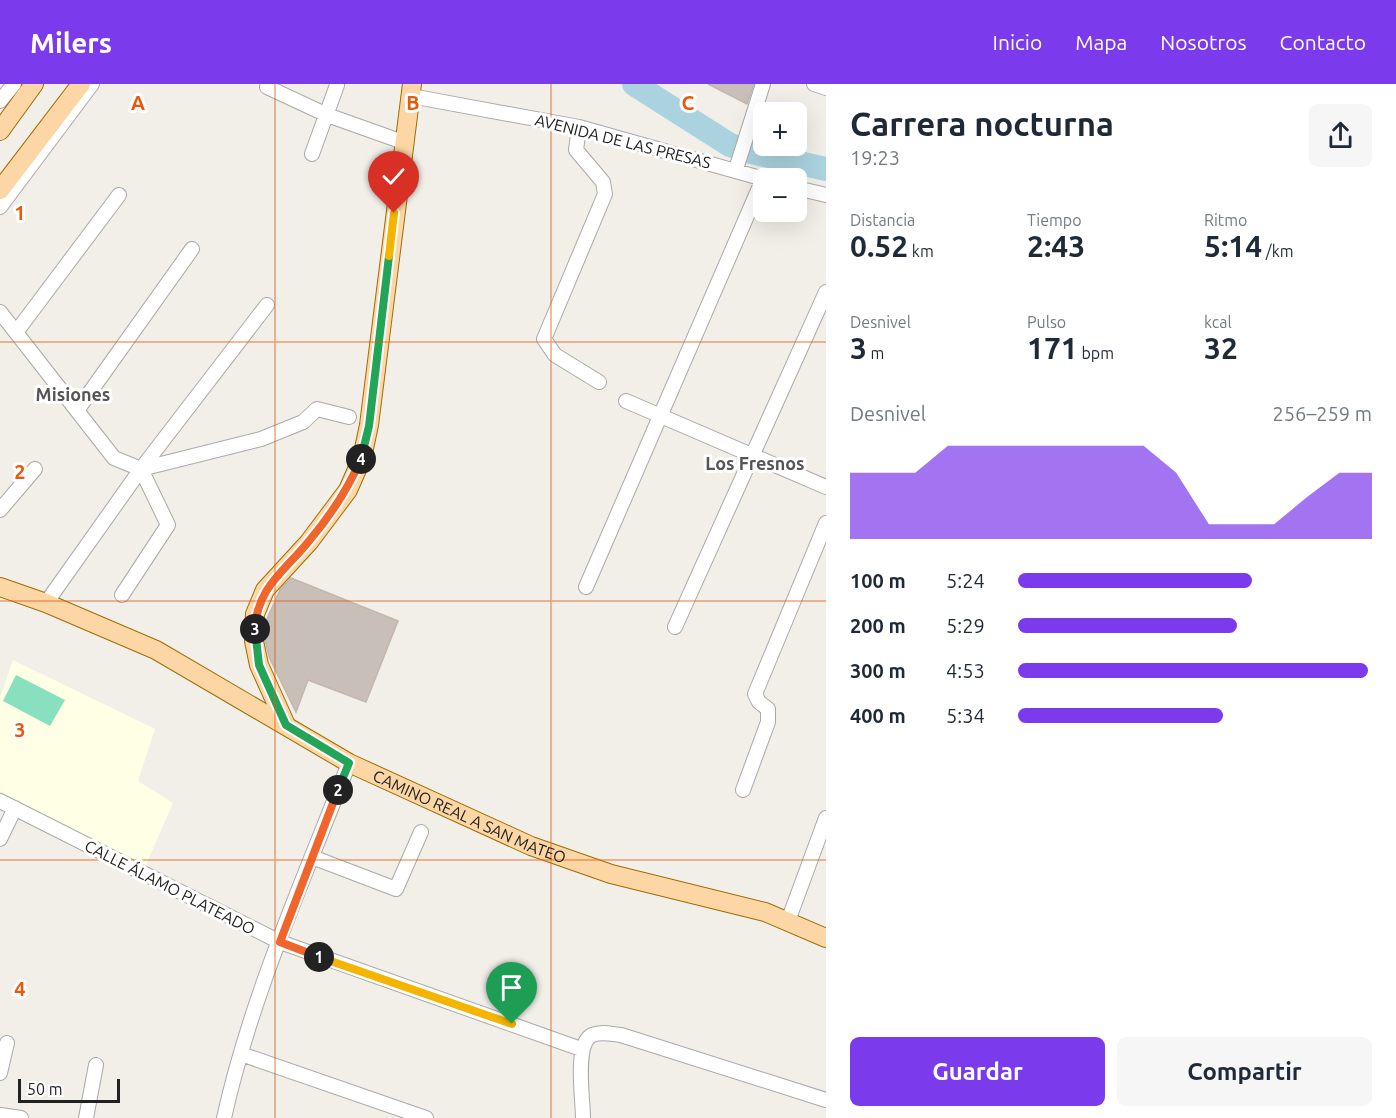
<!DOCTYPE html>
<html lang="es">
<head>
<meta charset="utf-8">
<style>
	:root { --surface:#fff; --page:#f6f6f7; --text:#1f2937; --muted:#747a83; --accent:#7c3aed }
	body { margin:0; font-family:Ubuntu,sans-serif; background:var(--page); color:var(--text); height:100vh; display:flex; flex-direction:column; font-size:22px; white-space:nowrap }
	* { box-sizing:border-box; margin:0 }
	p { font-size:20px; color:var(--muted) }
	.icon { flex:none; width:33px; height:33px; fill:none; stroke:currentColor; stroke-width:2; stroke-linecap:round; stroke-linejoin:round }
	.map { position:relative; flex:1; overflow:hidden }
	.drawer { display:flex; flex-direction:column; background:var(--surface); width:570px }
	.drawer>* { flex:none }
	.fabs { position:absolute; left:753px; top:18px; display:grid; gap:12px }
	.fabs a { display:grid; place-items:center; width:54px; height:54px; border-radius:9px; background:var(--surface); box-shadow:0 6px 24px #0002; font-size:30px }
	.scale { position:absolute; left:18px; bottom:15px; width:102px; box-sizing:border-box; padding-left:6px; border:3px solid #222; border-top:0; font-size:16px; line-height:21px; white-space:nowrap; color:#222; -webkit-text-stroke:4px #fff; paint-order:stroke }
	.pin { position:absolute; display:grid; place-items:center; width:51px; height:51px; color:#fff; margin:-62px -26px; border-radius:50% 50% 50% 0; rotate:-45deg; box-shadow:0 0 6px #0007 }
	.pin .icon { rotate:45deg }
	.km { position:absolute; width:30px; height:30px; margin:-15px; border-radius:50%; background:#222; color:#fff; font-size:16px; line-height:30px; text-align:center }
	.round { display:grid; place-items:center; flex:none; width:63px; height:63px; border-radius:9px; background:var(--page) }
	.overview { display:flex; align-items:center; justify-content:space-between; height:102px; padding:0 24px }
	h1 { font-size:33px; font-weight:700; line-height:45px }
	.metrics { display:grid; grid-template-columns:repeat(3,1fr); gap:9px; height:102px; padding:6px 24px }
	.metrics div { display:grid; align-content:center }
	.metrics b { font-size:30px; font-weight:700 }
	.metrics small { font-size:16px; font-weight:400 }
	.metrics p { font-size:16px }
	.chart { height:168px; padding:12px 24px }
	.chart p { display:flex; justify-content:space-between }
	.chart svg { width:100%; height:108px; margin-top:6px; fill:var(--accent); opacity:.7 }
	.primary-button { display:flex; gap:12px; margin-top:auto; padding:12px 24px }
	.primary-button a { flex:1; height:69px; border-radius:9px; background:var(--accent); color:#fff; font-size:24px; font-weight:700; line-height:69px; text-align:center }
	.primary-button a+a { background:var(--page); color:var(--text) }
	ul { padding:0 24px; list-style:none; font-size:20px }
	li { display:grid; grid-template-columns:96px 72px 1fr; align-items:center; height:45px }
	li i { height:15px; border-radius:8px; background:var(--accent) }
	header { display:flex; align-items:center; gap:36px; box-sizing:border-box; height:84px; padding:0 30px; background:var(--accent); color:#fff }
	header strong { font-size:28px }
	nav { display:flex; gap:33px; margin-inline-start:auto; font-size:21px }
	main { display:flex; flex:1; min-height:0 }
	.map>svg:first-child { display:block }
</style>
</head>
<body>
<header>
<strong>Milers</strong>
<nav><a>Inicio</a><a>Mapa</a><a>Nosotros</a><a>Contacto</a></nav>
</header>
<main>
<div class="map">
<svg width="826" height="1034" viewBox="0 0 826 1034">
	<rect width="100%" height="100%" fill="#f2efe9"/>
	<path fill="#ffffe5" d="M13,576L155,645L138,697L173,719L143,788L0,707V613Z"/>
	<path fill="#88e0be" d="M16,591L65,616L50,642L3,617Z"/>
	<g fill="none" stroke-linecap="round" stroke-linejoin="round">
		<path stroke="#aad3df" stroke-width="24" d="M634,0L730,61L751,68L826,85"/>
	</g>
	<path fill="#c7bfb8" stroke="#c4b6ab" stroke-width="1.5" d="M708,0H754L747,20Z
		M291,494L398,537L366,618L308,596L296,628L269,573L265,556L267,535L280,506Z"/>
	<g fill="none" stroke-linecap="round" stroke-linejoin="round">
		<g stroke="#a9a9a9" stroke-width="16">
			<path id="minor" d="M814,0L826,4
				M267,3L327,31L403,58
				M411,12L579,43L764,95
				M0,17L14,0
				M579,43L576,66L603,98L605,110L544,255L555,271L599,298
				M312,70L337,1
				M736,85L763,0
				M796,104L826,111
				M0,123L92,0
				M0,228L114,374L141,385L261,355L303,338L317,325L349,333
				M17,247L119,111
				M626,317L826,403
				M78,325L192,165
				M0,426L35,385
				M586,503L763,95
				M122,511L168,441L141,385
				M46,519L141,385L267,221
				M675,543L826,208
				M743,706L768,638V625L759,618L755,610L826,439
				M0,717L280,858L581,965
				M0,755L15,724
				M312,773L396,805L421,748
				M788,837L826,734
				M241,970L426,1034
				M0,989L7,959
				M0,1031L21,1034
				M86,1034L96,981
				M224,1034C251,912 304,795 349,679
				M583,1034C583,1015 574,960 592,951C602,947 611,950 621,951L826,1016"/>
		</g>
		<g stroke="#a06b00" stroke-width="20">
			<g id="major">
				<path d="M0,47L34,0"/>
				<path d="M0,106L81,0"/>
				<path id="s1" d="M0,503L46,519L156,566L349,679L531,762L611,790L765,828L826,854"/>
				<path d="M286,641L259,581L254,557L255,530L265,506L309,458L348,406L362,374L369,341L412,0"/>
			</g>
		</g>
		<use href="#minor" stroke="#fff" stroke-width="14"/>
		<use href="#major" stroke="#fcd6a4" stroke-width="18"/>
	</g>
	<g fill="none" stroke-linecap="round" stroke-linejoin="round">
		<g stroke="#fff" stroke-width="12">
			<path id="split-1" d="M319,873L512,940"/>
		</g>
		<g stroke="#fff" stroke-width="12">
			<path id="split-2" d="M319,873L280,858L338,706"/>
		</g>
		<g stroke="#fff" stroke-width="12">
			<path id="split-3" d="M255,545L259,581L286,641L349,679L338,706"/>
		</g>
		<g stroke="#fff" stroke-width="12">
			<path id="split-4" d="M255,545C257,503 285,487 309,457C331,431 348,405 361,375"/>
		</g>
		<g stroke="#fff" stroke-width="12">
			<path id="split-5" d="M361,375L369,342L389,172"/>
		</g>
		<g stroke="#fff" stroke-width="12">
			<path id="split-6" d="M389,172L394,129"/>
		</g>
		<use href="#split-1" stroke="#f5b400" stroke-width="8"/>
		<use href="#split-2" stroke="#f0652b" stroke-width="8"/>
		<use href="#split-3" stroke="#22a559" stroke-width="8"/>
		<use href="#split-4" stroke="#f0652b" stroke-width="8"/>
		<use href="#split-5" stroke="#22a559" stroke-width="8"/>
		<use href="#split-6" stroke="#f5b400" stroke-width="8"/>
	</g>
	<path fill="none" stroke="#e8590c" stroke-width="1.5" stroke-opacity="0.55" d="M275,0V1034M551,0V1034M0,258H826M0,517H826M0,776H826"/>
	<g text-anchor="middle" stroke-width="6" stroke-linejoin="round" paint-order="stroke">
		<g font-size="16" fill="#222" stroke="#fff">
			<text transform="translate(623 57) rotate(14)" y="6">AVENIDA DE LAS PRESAS</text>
			<text dy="6" stroke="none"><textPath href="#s1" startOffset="524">CAMINO REAL A SAN MATEO</textPath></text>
			<text transform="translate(170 803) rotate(27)" y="6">CALLE ÁLAMO PLATEADO</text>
		</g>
		<g font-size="18" font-weight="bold" fill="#555" stroke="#fff">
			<text x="73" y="317">Misiones</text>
			<text x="755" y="386">Los Fresnos</text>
		</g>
	</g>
	<g font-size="20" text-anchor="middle" font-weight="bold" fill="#e8590c" stroke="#fff" stroke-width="6" stroke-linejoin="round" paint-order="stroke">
		<text x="138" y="26">A</text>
		<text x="413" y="26">B</text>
		<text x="688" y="26">C</text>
		<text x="20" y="136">1</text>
		<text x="20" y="395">2</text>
		<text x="20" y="653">3</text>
		<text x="20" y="912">4</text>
	</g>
</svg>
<div class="fabs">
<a>+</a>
<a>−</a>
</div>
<div class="scale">50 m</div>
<div class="pin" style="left:512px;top:940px;background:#1e9e55"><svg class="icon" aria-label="arrive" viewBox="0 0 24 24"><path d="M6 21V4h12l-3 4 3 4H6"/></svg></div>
<div class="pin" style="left:394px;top:129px;background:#d93025"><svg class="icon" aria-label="check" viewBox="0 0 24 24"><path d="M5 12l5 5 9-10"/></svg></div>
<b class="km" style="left:319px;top:873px">1</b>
<b class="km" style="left:338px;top:706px">2</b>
<b class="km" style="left:255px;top:545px">3</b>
<b class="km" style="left:361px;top:375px">4</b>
</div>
<section class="drawer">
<div class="overview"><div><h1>Carrera nocturna</h1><p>19:23</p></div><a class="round"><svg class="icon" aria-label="share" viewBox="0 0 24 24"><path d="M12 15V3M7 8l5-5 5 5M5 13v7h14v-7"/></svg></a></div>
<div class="metrics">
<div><p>Distancia</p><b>0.52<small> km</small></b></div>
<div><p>Tiempo</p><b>2:43</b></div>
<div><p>Ritmo</p><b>5:14<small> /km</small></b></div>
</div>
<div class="metrics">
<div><p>Desnivel</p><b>3<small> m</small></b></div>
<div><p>Pulso</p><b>171<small> bpm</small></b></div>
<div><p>kcal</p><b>32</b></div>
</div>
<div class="chart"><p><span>Desnivel</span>256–259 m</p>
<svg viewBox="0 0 160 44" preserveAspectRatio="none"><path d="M0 44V17L10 17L20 17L30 6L40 6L50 6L60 6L70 6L80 6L90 6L100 17L110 38L120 38L130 38L140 27L150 17L160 17V44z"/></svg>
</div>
<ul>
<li><b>100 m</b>5:24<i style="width:66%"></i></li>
<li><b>200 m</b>5:29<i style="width:62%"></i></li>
<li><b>300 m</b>4:53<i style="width:99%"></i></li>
<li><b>400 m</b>5:34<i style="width:58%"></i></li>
</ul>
<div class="primary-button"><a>Guardar</a><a>Compartir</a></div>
</section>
</main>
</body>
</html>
